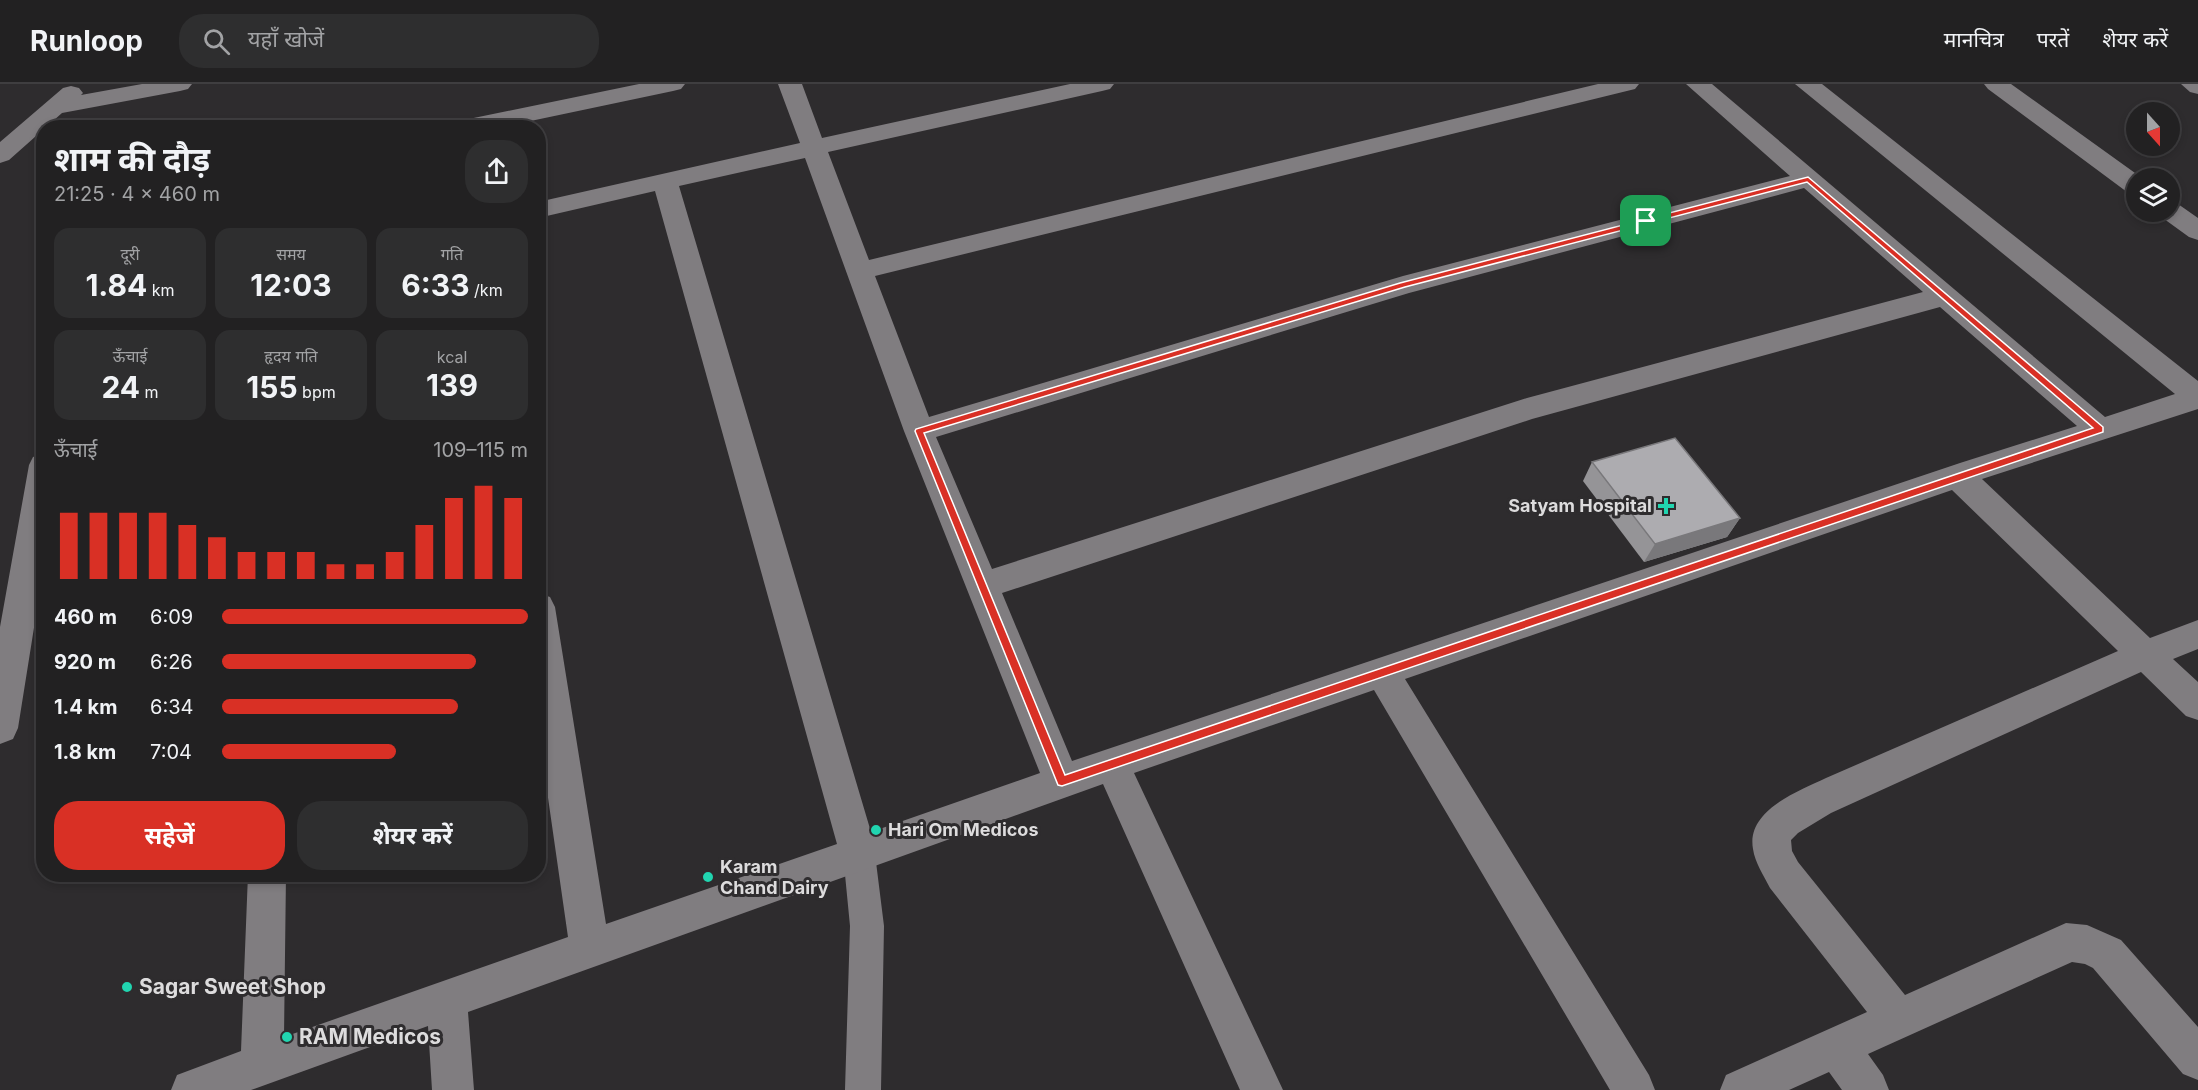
<!DOCTYPE html>
<html lang="hi">
<head>
<meta charset="utf-8">
<style>
	:root { --surface:#222122; --page:#2e2e2f; --text:#f1f3f6; --muted:#a2a3a5; --line:#3f3e40; --accent:#d93025 }
	body { margin:0; font-family:Inter,"Noto Sans Devanagari",sans-serif; background:var(--page); color:var(--text); height:100vh; display:flex; flex-direction:column; font-size:22px; white-space:nowrap }
	* { box-sizing:border-box; margin:0 }
	p { font-size:20px; color:var(--muted) }
	.icon { flex:none; width:33px; height:33px; fill:none; stroke:currentColor; stroke-width:2; stroke-linecap:round; stroke-linejoin:round }
	.map { position:relative; flex:1; overflow:hidden }
	.panel { position:absolute; left:36px; top:36px; width:510px; height:762px; display:flex; flex-direction:column; background:var(--surface); border-radius:24px; box-shadow:0 3px 9px #0003,0 0 0 2px var(--line) }
	.panel>* { flex:none }
	.needle { width:39px; rotate:159deg }
	.controls { position:absolute; left:2126px; top:18px; display:grid; gap:12px }
	.controls a { display:grid; place-items:center; width:54px; height:54px; border-radius:50%; background:var(--surface); box-shadow:0 3px 9px #0003,0 0 0 2px var(--line); font-size:30px }
	.pin { position:absolute; display:grid; place-items:center; width:51px; height:51px; color:#fff; margin:-26px; border-radius:12px; box-shadow:0 3px 9px #0006 }
	.round { display:grid; place-items:center; flex:none; width:63px; height:63px; border-radius:24px; background:var(--page) }
	.overview { display:flex; align-items:center; justify-content:space-between; height:102px; padding:0 18px }
	h1 { font-size:33px; font-weight:700; line-height:45px }
	.metrics { display:grid; grid-template-columns:repeat(3,1fr); gap:9px; height:102px; padding:6px 18px }
	.metrics div { display:grid; align-content:center; border-radius:15px; background:var(--page); text-align:center }
	.metrics b { font-size:30px; font-weight:700 }
	.metrics small { font-size:16px; font-weight:400 }
	.metrics p { font-size:16px }
	.chart { height:168px; padding:12px 18px }
	.chart p { display:flex; justify-content:space-between }
	.chart svg { width:100%; height:108px; margin-top:6px; stroke:var(--accent); stroke-width:6 }
	.cta { display:flex; gap:12px; margin-top:auto; padding:12px 18px }
	.cta a { flex:1; height:69px; border-radius:24px; background:var(--accent); color:#fff; font-size:24px; font-weight:700; line-height:69px; text-align:center }
	.cta a+a { background:var(--page); color:var(--text) }
	ul { padding:0 18px; list-style:none; font-size:20px }
	li { display:grid; grid-template-columns:96px 72px 1fr; align-items:center; height:45px }
	li i { height:15px; border-radius:8px; background:var(--accent) }
	header { display:flex; align-items:center; gap:36px; box-sizing:border-box; height:84px; padding:0 30px; background:var(--surface); border-bottom:2px solid var(--line) }
	header strong { font-size:28px }
	nav { display:flex; gap:33px; margin-inline-start:auto; font-size:21px }
	.search { width:420px; height:54px; background:var(--page); display:flex; align-items:center; gap:15px; box-sizing:border-box; padding:0 21px; border-radius:24px; color:var(--muted); font-size:22px }
	.map>svg:first-child { display:block }
</style>
</head>
<body>
<header>
<strong>Runloop</strong>
<div class="search"><svg class="icon" aria-label="search" viewBox="0 0 24 24"><circle cx="10" cy="10" r="6"/><path d="M15 15l6 6"/></svg>यहाँ खोजें</div>
<nav><a>मानचित्र</a><a>परतें</a><a>शेयर करें</a></nav>
</header>
<div class="map">
<svg width="2198" height="1006" viewBox="0 0 2198 1006">
	<rect width="100%" height="100%" fill="#2e2c2e"/>
	<g fill="none" stroke-linecap="round" stroke-linejoin="round">
		<path fill="#807d80" fill-rule="evenodd" d="M859,754L871,759L875,770L884,842L881,1006H845L850,842L843,770L847,759Z"/>
		<path fill="#807d80" fill-rule="evenodd" d="M142,0H192L188,5L180,7L62,29L9,76L0,79V58L63,4L71,2L79,4L83,9L81,11Z
			M639,0H685L681,5L673,7L497,44H447L450,39L459,37Z
			M778,0H802L822,54L1070,0H1114L1110,5L1102,7L828,68L869,176L1598,0H1639L1635,5L875,192L929,333L1403,192L1790,92L1686,0H1712L2105,333L2175,310L1795,0H1822L2198,297V325L1982,395L2150,554L2198,536V565L2173,575L2198,598V636L2186,632L2141,588L1831,729L1798,749L1791,756L1792,767L1798,778L1905,911L2066,839L2087,841L2121,856L2198,943V996L2183,990L2093,884L2085,880L2072,878L1868,970L1883,991L1889,1006H1842L1829,988L1789,1006H1720L1726,991L1867,928L1770,804C1764,792 1755,779 1753,765C1746,726 1799,707 1826,694L2118,567L1952,406L1405,595L1649,991L1655,1006H1610L1374,606L1134,689L1283,1006H1240L1103,700L468,928L474,1006H432L428,942L251,1006H171L177,991L241,967L248,790H286L284,953L568,853L538,644V509L550,513L555,523L606,840L837,760L655,107L538,134V118L800,59ZM805,74L904,347L1040,689L871,748L679,102ZM1804,104L1923,208L1527,314L992,485L936,353L1409,209ZM1940,223L2077,342L1960,379L1072,677L1002,509L1532,335Z
			M1984,0H2011L2142,94H2136V110L2127,108L1988,5Z
			M2181,0H2198V10L2190,8Z
			M2169,118L2178,120L2198,134V156L2189,153L2160,132L2157,128H2169Z
			M44,369V481L18,644L13,655L0,660V543L29,381L33,373Z"/>
	</g>
	<path fill="#959497" d="M1592,378L1740,434L1727,453L1644,478L1583,397Z"/>
	<path fill="#79787b" d="M1740,434L1727,453L1644,478L1655,460Z"/>
	<path fill="#adacb0" stroke="#79787b" stroke-width="1.5" d="M1675,354L1740,434L1655,460L1592,378Z"/>
	<path fill="#d93025" stroke="#fff" stroke-width="1.5" fill-rule="evenodd" d="M1808,93L2103,343V348L1062,702L1058,701L915,347L916,345L1400,199ZM1807,98L2093,344L1065,691L924,349L1405,203Z"/>
	<g fill="#21d5b0" stroke="#2e2c2e" stroke-width="2">
		<path d="M1663 413h6v6h6v6h-6v6h-6v-6h-6v-6h6z"/>
		<circle cx="876" cy="746" r="6"/>
		<circle cx="708" cy="793" r="6"/>
		<circle cx="127" cy="903" r="6"/>
		<circle cx="287" cy="953" r="6"/>
	</g>
	<g text-anchor="middle" stroke-width="6" stroke-linejoin="round" paint-order="stroke">
		<g font-size="18" font-weight="bold" fill="#dddcdd" stroke="#2e2c2e" text-anchor="start">
			<text x="1652" y="428" text-anchor="end">Satyam Hospital</text>
			<text x="888" y="752">Hari Om Medicos</text>
			<text x="720" y="789">Karam<tspan x="720" dy="21">Chand Dairy</tspan></text>
		</g>
		<g font-size="21" font-weight="bold" fill="#dddcdd" stroke="#2e2c2e" text-anchor="start">
			<text x="139" y="910">Sagar Sweet Shop</text>
			<text x="299" y="960">RAM Medicos</text>
		</g>
	</g>
</svg>
<div class="controls">
<a><svg class="needle" viewBox="-14 -14 28 28"><path d="M0-13l5 13h-10z" fill="#e53935"/><path d="M0 13l5-13h-10z" fill="#a2a3a5"/></svg></a>
<a><svg class="icon" aria-label="layers" viewBox="0 0 24 24"><path d="M12 4l9 5-9 5-9-5zM3 14l9 5 9-5"/></svg></a>
</div>
<div class="pin" style="left:1646px;top:137px;background:#1e9e55"><svg class="icon" aria-label="arrive" viewBox="0 0 24 24"><path d="M6 21V4h12l-3 4 3 4H6"/></svg></div>
<section class="panel">
<div class="overview"><div><h1>शाम की दौड़</h1><p>21:25 · 4 × 460 m</p></div><a class="round"><svg class="icon" aria-label="share" viewBox="0 0 24 24"><path d="M12 15V3M7 8l5-5 5 5M5 13v7h14v-7"/></svg></a></div>
<div class="metrics">
<div><p>दूरी</p><b>1.84<small> km</small></b></div>
<div><p>समय</p><b>12:03</b></div>
<div><p>गति</p><b>6:33<small> /km</small></b></div>
</div>
<div class="metrics">
<div><p>ऊँचाई</p><b>24<small> m</small></b></div>
<div><p>हृदय गति</p><b>155<small> bpm</small></b></div>
<div><p>kcal</p><b>139</b></div>
</div>
<div class="chart"><p><span>ऊँचाई</span>109–115 m</p>
<svg viewBox="0 0 160 44" preserveAspectRatio="none"><path d="M5 44V17M15 44V17M25 44V17M35 44V17M45 44V22M55 44V27M65 44V33M75 44V33M85 44V33M95 44V38M105 44V38M115 44V33M125 44V22M135 44V11M145 44V6M155 44V11"/></svg>
</div>
<ul>
<li><b>460 m</b>6:09<i style="width:100%"></i></li>
<li><b>920 m</b>6:26<i style="width:83%"></i></li>
<li><b>1.4 km</b>6:34<i style="width:77%"></i></li>
<li><b>1.8 km</b>7:04<i style="width:57%"></i></li>
</ul>
<div class="cta"><a>सहेजें</a><a>शेयर करें</a></div>
</section>
</div>
</body>
</html>
